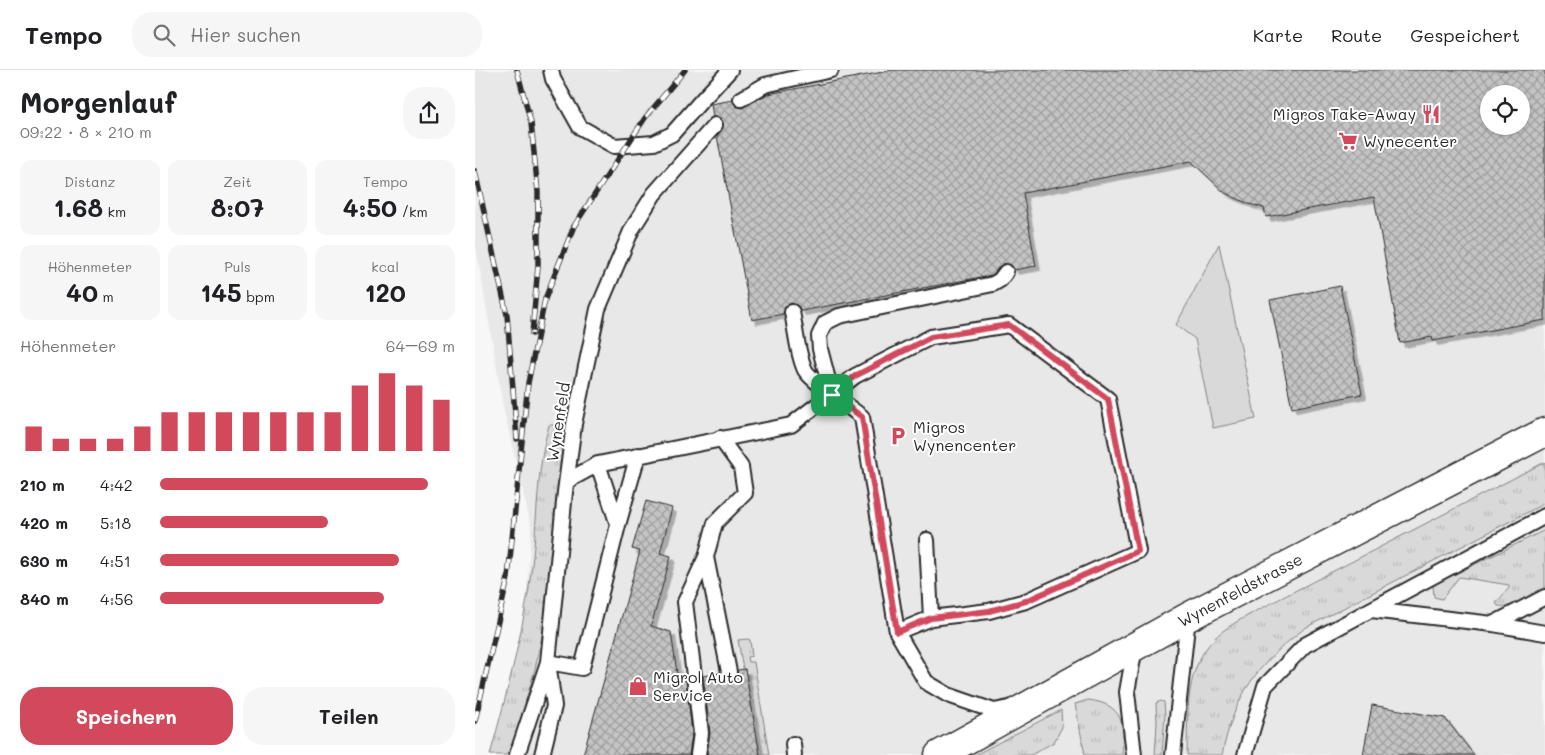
<!DOCTYPE html>
<html lang="de">
<head>
<meta charset="utf-8">
<style>
	:root { --surface:#fff; --page:#f6f6f6; --text:#202124; --muted:#757577; --line:#e0e0e0; --accent:#d1495b }
	body { margin:0; font-family:Mali,sans-serif; background:var(--page); color:var(--text); height:100vh; display:flex; flex-direction:column; font-size:19px; white-space:nowrap }
	* { box-sizing:border-box; margin:0 }
	p { font-size:16px; color:var(--muted) }
	.icon { flex:none; width:28px; height:28px; fill:none; stroke:currentColor; stroke-width:2; stroke-linecap:round; stroke-linejoin:round }
	.map { position:relative; flex:1; overflow:hidden }
	.sheet { display:flex; flex-direction:column; background:var(--surface); width:475px }
	.sheet>* { flex:none }
	.controls { position:absolute; left:1005px; top:15px; display:grid; gap:10px }
	.controls a { display:grid; place-items:center; width:50px; height:50px; border-radius:50%; background:var(--surface); box-shadow:0 1px 4px #0004; font-size:25px }
	.pin { position:absolute; display:grid; place-items:center; width:42px; height:42px; color:#fff; margin:-21px; border-radius:10px; box-shadow:0 2px 8px #0006 }
	.round { display:grid; place-items:center; flex:none; width:52px; height:52px; border-radius:20px; background:var(--page) }
	.headline { display:flex; align-items:center; justify-content:space-between; height:85px; padding:0 20px }
	h1 { font-size:28px; font-weight:800; line-height:38px }
	.figures { display:grid; grid-template-columns:repeat(3,1fr); gap:8px; height:85px; padding:5px 20px }
	.figures div { display:grid; align-content:center; border-radius:12px; background:var(--page); text-align:center }
	.figures b { font-size:25px; font-weight:800 }
	.figures small { font-size:14px; font-weight:400 }
	.figures p { font-size:14px }
	.chart { height:140px; padding:10px 20px }
	.chart p { display:flex; justify-content:space-between }
	.chart svg { width:100%; height:90px; margin-top:5px; stroke:var(--accent); stroke-width:6 }
	.action { display:flex; gap:10px; margin-top:auto; padding:10px 20px }
	.action a { flex:1; height:58px; border-radius:20px; background:var(--accent); color:#fff; font-size:20px; font-weight:800; line-height:58px; text-align:center }
	.action a+a { background:var(--page); color:var(--text) }
	ul { padding:0 20px; list-style:none; font-size:16px }
	li { display:grid; grid-template-columns:80px 60px 1fr; align-items:center; height:38px }
	li i { height:12px; border-radius:6px; background:var(--accent) }
	header { display:flex; align-items:center; gap:30px; box-sizing:border-box; height:70px; padding:0 25px; background:var(--surface); border-bottom:1px solid var(--line) }
	header strong { font-size:24px }
	nav { display:flex; gap:28px; margin-inline-start:auto; font-size:18px }
	.search { width:350px; height:45px; background:var(--page); display:flex; align-items:center; gap:12px; box-sizing:border-box; padding:0 18px; border-radius:20px; color:var(--muted); font-size:19px }
	main { display:flex; flex:1; min-height:0 }
	.map>svg:first-child { display:block }
</style>
</head>
<body>
<header>
<strong>Tempo</strong>
<div class="search"><svg class="icon" aria-label="search" viewBox="0 0 24 24"><circle cx="10" cy="10" r="6"/><path d="M15 15l6 6"/></svg>Hier suchen</div>
<nav><a>Karte</a><a>Route</a><a>Gespeichert</a></nav>
</header>
<main>
<section class="sheet">
<div class="headline"><div><h1>Morgenlauf</h1><p>09:22 · 8 × 210 m</p></div><a class="round"><svg class="icon" aria-label="share" viewBox="0 0 24 24"><path d="M12 15V3M7 8l5-5 5 5M5 13v7h14v-7"/></svg></a></div>
<div class="figures">
<div><p>Distanz</p><b>1.68<small> km</small></b></div>
<div><p>Zeit</p><b>8:07</b></div>
<div><p>Tempo</p><b>4:50<small> /km</small></b></div>
</div>
<div class="figures">
<div><p>Höhenmeter</p><b>40<small> m</small></b></div>
<div><p>Puls</p><b>145<small> bpm</small></b></div>
<div><p>kcal</p><b>120</b></div>
</div>
<div class="chart"><p><span>Höhenmeter</span>64–69 m</p>
<svg viewBox="0 0 160 44" preserveAspectRatio="none"><path d="M5 44V32M15 44V38M25 44V38M35 44V38M45 44V32M55 44V25M65 44V25M75 44V25M85 44V25M95 44V25M105 44V25M115 44V25M125 44V12M135 44V6M145 44V12M155 44V19"/></svg>
</div>
<ul>
<li><b>210 m</b>4:42<i style="width:91%"></i></li>
<li><b>420 m</b>5:18<i style="width:57%"></i></li>
<li><b>630 m</b>4:51<i style="width:81%"></i></li>
<li><b>840 m</b>4:56<i style="width:76%"></i></li>
</ul>
<div class="action"><a>Speichern</a><a>Teilen</a></div>
</section>
<div class="map">
<svg width="1070" height="685" viewBox="0 0 1070 685">
	<defs>
		<pattern id="grass-tufts" width="24" height="20" patternUnits="userSpaceOnUse" patternTransform="scale(1.25)"><rect width="24" height="20" fill="#d9d9d9"/><path d="M3 7l-1-3M5 7V3M7 7l1-3M15 17l-1-3M17 17v-4M19 17l1-3" fill="none" stroke="#bababa"/></pattern>
		<pattern id="building-cross-hatch" width="8" height="8" patternUnits="userSpaceOnUse" patternTransform="scale(1.25)"><rect width="8" height="8" fill="#c4c4c4"/><path d="M0 0l8 8M0 8l8-8" fill="none" stroke="#9f9f9f"/></pattern>
		<filter id="shadow"><feDropShadow dx="4.5" dy="4.5" stdDeviation="0" flood-color="#0004"/></filter>
	</defs>
	<rect width="100%" height="100%" fill="#f7f7f7"/>
	<filter id="ink" filterUnits="userSpaceOnUse"><feTurbulence type="fractalNoise" baseFrequency=".02" numOctaves="2"/><feDisplacementMap in="SourceGraphic" scale="10" xChannelSelector="R" yChannelSelector="G"/><feConvolveMatrix kernelMatrix="1 2 1 2 8 2 1 2 1" color-interpolation-filters="sRGB"/></filter>
	<g filter="url(#ink)">
		<path fill="#e8e8e8" fill-rule="evenodd" d="M0,0H1070V685H16L50,551L56,456L29,341L0,171ZM1014,24H1046V56H1014Z"/>
		<path fill="url(#grass-tufts)" stroke="#828282" d="M74,355H92L71,548L60,599L35,685H15C32,623 49,559 57,495C63,448 61,400 74,355Z
			M1070,392V433L830,558C781,596 760,624 747,685H712C713,646 709,601 738,570C750,557 767,549 783,540Z
			M1070,460V518C1056,528 1040,538 1023,536L1021,533L1034,518V515L984,507L967,529L959,527L958,516L964,512Z
			M273,569L275,570L277,586L272,587L273,592H279L294,685H285L270,599H268L263,570Z
			M613,630C649,634 650,655 647,685H610L600,634Z
			M686,631L689,632L690,645L687,685H680L682,653L681,633Z
			M586,640L587,657L579,672L556,685H500Z"/>
		<path fill="#d9d9d9" stroke="#828282" d="M744,174L781,349L738,358L720,269L701,255Z"/>
		<path fill="url(#building-cross-hatch)" stroke="#2b2b2b" fill-rule="evenodd" filter="url(#shadow)" d="M418,0H1070V250L958,271L957,267L925,273L899,127L791,147L789,138L774,134L750,123L716,91L548,123L561,196L539,200L536,195L528,194L517,205L326,241L323,236L316,233L311,236L308,244L277,250L242,66L248,57V53L245,48L238,47L236,34L258,30L261,36L267,38L293,24ZM1014,24H1046V56H1014Z
			M865,216L887,324L817,338L795,230Z
			M171,431L197,438L185,483L196,486L176,556L196,562L203,610L211,609L217,663L214,685H108L165,481L157,479Z
			M270,599L285,685H232L235,662L228,606L245,603L248,608L255,611L260,608L263,600Z
			M897,635L970,648L999,685H888Z"/>
		<g fill="none" stroke-linecap="round" stroke-linejoin="round">
			<g stroke="#2b2b2b" stroke-width="18">
				<path id="service" d="M76,0L78,9L105,57L139,76L179,73L197,64L226,31L255,0
					M266,29L290,15L356,0
					M317,242C321,261 322,283 330,300C336,311 376,338 387,347L422,562
					M357,325L345,279L344,266L350,253L364,246L518,214L525,210L531,202
					M245,368L266,397L270,423L240,453L231,487L254,602
					M92,411L123,394L316,355L380,306L456,267L534,255L633,329L663,481L551,531L514,541L456,548L422,562L451,612L473,625L519,641L534,638
					M143,455L163,385
					M452,470L456,548
					M896,540L1018,554L1070,563
					M1018,554L1070,527
					M318,674L319,685
					M42,685L73,592L90,422L99,354L123,239L157,159L179,124L240,55
					M67,685L79,636L73,592L107,598L143,455L123,394
					M223,685L226,663L210,532L231,487
					M659,685L652,622L660,577
					M698,685L713,547
					M770,685L790,616L830,575L1070,446"/>
			</g>
			<g stroke="#2b2b2b" stroke-width="31">
				<path id="minor" d="M464,685L713,547L1070,362"/>
			</g>
			<use href="#service" stroke="#fff" stroke-width="14"/>
			<use href="#minor" stroke="#fff" stroke-width="28"/>
			<g stroke="#2b2b2b" stroke-width="5.5">
				<path id="rail" d="M42,0L56,53L63,122V196L57,264
					M0,101L32,245L42,369
					M0,651L33,508L53,313L70,229L99,156L170,48L210,0"/>
			</g>
			<use href="#rail" stroke="#fff" stroke-width="4" stroke-dasharray="11" stroke-linecap="butt"/>
		</g>
	</g>
	<g fill="none" stroke-linecap="round" stroke-linejoin="round" filter="url(#ink)">
		<g stroke="#fff" stroke-width="10">
			<path id="route" d="M534,255L633,329L663,481L551,531L514,541L456,548L422,562L387,347L357,325L380,306L456,267Z"/>
		</g>
		<use href="#route" stroke="#d1495b" stroke-width="6"/>
	</g>
	<defs>
		<g id="restaurant-bare" transform="scale(1.5)"><path d="M-5-6h1v4h1v-4h1v4h1v-4h1v5L-1.5 .5V6h-2V.5L-5-1ZM5-6V6H3V1.5H1.5Q1.5-4 5-6Z" fill="#d1495b" stroke="#fff" stroke-width="2.5" paint-order="stroke"/></g>
		<g id="supermarket-bare" transform="scale(1.5)"><path d="M-6-5.5h2.5l.6 2H6L4.5 2H-2.5L-4.4-4H-6ZM-1.5 3.2a1.3 1.3 0 1 0 .1 0ZM3 3.2a1.3 1.3 0 1 0 .1 0Z" fill="#d1495b" stroke="#fff" stroke-width="2.5" paint-order="stroke"/></g>
		<g id="parking-bare" transform="scale(1.5)"><path d="M-3.5-5.5H1a3.5 3.5 0 0 1 0 7H-1V5.5H-3.5ZM-1-3.4V-.6H.8a1.4 1.4 0 0 0 0-2.8Z" fill="#d1495b" stroke="#fff" stroke-width="2.5" paint-order="stroke"/></g>
		<g id="shop-bare" transform="scale(1.5)"><path d="M-5-2.5h2.3a2.7 3.5 0 0 1 5.4 0H5L5.5 6h-11ZM-1.5-2.5h3a1.5 2.3 0 0 0-3 0Z" fill="#d1495b" stroke="#fff" stroke-width="2.5" paint-order="stroke"/></g>
	</defs>
	<g fill-rule="evenodd">
		<use href="#restaurant-bare" x="956" y="44"/>
		<use href="#supermarket-bare" x="873" y="71"/>
		<use href="#parking-bare" x="423" y="366"/>
		<use href="#shop-bare" x="163" y="616"/>
	</g>
	<g text-anchor="middle" stroke-width="4" stroke-linejoin="round" paint-order="stroke">
		<g font-size="16" fill="#2b2b2b" stroke="#fff" text-anchor="start">
			<text x="941" y="50" text-anchor="end">Migros Take-Away</text>
			<text x="888" y="77">Wynecenter</text>
			<text x="438" y="363">Migros<tspan x="438" dy="18">Wynencenter</tspan></text>
			<text x="178" y="613">Migrol Auto<tspan x="178" dy="18">Service</tspan></text>
		</g>
		<g font-size="16" fill="#2b2b2b" stroke="#fff">
			<text transform="translate(83 352) rotate(-81)" y="6">Wynenfeld</text>
			<text transform="translate(765 520) rotate(-28)" y="6">Wynenfeldstrasse</text>
		</g>
	</g>
</svg>
<div class="controls">
<a><svg class="icon" aria-label="locate" viewBox="0 0 24 24"><circle cx="12" cy="12" r="6"/><path d="M12 2v4M12 18v4M2 12h4M18 12h4"/></svg></a>
</div>
<div class="pin" style="left:357px;top:325px;background:#1e9e55"><svg class="icon" aria-label="arrive" viewBox="0 0 24 24"><path d="M6 21V4h12l-3 4 3 4H6"/></svg></div>
</div>
</main>
</body>
</html>
